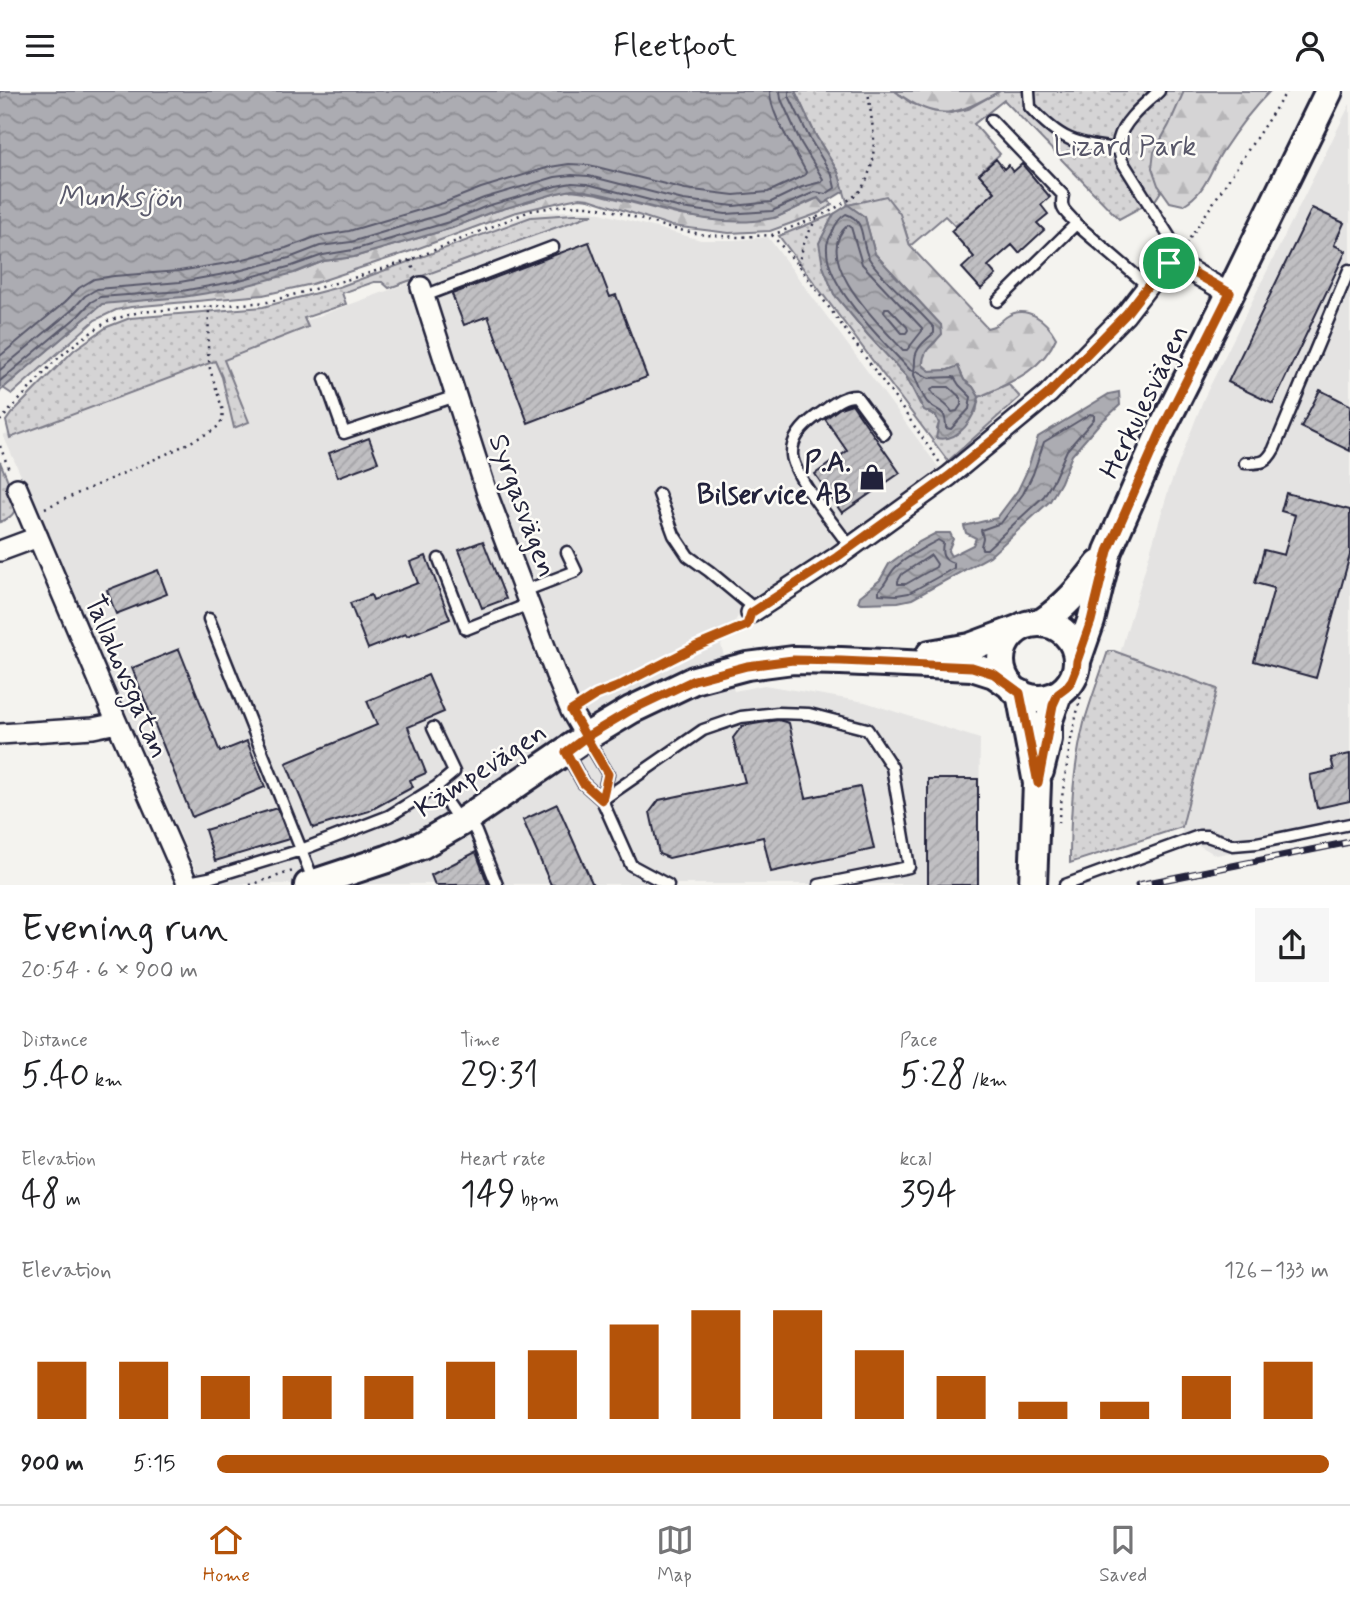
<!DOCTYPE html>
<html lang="en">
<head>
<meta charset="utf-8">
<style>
	:root { --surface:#fff; --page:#f6f6f6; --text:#202124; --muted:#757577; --line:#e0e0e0; --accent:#b45309 }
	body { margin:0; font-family:Mynerve,sans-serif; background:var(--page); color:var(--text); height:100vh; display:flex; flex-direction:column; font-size:26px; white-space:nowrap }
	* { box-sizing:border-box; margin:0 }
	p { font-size:23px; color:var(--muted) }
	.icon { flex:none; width:38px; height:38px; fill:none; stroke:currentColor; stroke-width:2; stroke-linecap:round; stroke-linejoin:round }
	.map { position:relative; height:794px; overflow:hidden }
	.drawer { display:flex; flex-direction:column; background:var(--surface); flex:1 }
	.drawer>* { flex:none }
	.pin { position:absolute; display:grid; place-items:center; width:60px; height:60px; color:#fff; margin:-30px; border:4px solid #fff; border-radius:50%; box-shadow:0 2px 7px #0007 }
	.round { display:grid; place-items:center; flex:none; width:74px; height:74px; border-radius:0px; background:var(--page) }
	.overview { display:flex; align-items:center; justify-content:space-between; height:119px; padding:0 21px }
	h1 { font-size:38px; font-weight:600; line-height:52px }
	.metrics { display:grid; grid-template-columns:repeat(3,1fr); gap:10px; height:119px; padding:7px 21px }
	.metrics div { display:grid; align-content:center }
	.metrics b { font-size:35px; font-weight:600 }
	.metrics small { font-size:19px; font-weight:400 }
	.metrics p { font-size:19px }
	.chart { height:196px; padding:14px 21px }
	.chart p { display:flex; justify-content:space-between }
	.chart svg { width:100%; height:126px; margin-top:7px; stroke:var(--accent); stroke-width:6 }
	ul { padding:0 21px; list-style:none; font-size:23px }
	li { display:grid; grid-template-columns:112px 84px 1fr; align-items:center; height:52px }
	li i { height:18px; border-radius:9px; background:var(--accent) }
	header { display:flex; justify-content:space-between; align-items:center; height:91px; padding:0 21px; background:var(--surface); font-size:32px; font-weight:600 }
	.tab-bar { display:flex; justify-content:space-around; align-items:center; height:98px; border-top:2px solid var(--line); background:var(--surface); font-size:19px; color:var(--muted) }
	.tab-bar a { display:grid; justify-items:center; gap:4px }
	.tab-bar .on { color:var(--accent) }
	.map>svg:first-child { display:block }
</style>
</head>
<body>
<header><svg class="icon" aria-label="menu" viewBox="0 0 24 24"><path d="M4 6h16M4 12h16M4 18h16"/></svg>Fleetfoot<svg class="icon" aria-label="person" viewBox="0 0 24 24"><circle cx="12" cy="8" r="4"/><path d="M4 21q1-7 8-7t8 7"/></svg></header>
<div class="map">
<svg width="1350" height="794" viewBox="0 0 1350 794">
	<defs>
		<pattern id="green-dots" width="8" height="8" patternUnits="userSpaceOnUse" patternTransform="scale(1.75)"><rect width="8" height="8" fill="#d5d4d5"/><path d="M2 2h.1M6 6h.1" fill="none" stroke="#b7b6b8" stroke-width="1.8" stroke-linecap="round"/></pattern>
		<pattern id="forest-firs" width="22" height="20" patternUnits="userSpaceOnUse" patternTransform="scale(1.75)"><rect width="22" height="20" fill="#d5d4d5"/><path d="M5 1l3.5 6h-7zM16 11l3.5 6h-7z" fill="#b7b6b8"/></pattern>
		<pattern id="water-waves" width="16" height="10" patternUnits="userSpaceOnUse" patternTransform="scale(1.75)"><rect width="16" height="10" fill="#acacb2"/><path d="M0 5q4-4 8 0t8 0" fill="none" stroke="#8c8c92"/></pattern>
		<pattern id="building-hatch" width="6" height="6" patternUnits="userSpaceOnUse" patternTransform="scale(1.75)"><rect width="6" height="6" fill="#c0bfc2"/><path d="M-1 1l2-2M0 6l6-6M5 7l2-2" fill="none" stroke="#a5a4a8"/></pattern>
	</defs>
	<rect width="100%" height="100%" fill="#f4f3ef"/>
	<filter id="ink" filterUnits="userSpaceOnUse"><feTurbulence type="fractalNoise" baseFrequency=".0143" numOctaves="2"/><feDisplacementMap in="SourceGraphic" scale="14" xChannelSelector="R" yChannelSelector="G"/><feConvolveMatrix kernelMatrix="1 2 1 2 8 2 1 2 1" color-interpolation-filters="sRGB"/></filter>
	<g filter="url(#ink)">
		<path fill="#e4e3e2" d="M1350,13V741L1216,764L1181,744L1214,600L1116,576L1169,397L1204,307Z
			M567,120H593L701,149H736L768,146L939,377L833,458L741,520L721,554L734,600L764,594L865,611L980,648L978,793H202L3,344L180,276L422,187L415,170L531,122Z"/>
		<path fill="url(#green-dots)" stroke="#7c7b88" stroke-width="2" d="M795,0H895L911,12L933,20L951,22L968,18L989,6L987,0H1226L1156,108L1119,128L1004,9L974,33L1000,63L983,78L999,97L955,135L945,125L910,155L904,135L886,106L848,114L838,81L816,45Z
			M574,123H593L389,197L382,191H374L342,202L346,213L304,227L308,236L224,269L249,331L234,337L222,286L215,270L10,347L6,330L11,323L74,259L107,236L130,227L263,216L339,196L531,126Z
			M834,123L827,137L823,175L834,203L868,244L906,285L920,313L936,325L939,332L937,338L976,321L979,306L1008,293L1020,306L948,370L779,145Z
			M0,371C5,383 18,409 14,421C11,427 5,429 0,431Z
			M1108,560H1114L1217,598L1182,736L1070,772C1070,725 1073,677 1084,632C1091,608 1100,584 1108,560Z"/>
		<path fill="url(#forest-firs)" stroke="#7c7b88" stroke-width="2" d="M895,0H1000C956,24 939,33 895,0Z
			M1184,0H1270C1253,17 1235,41 1222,61C1208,83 1207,100 1183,114L1170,111L1158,94L1152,77L1154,61L1169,34Z
			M572,99L598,103L680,124L726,130L775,127L818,107L823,113L829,110L832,114L819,122L770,140L729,142L672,135L589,108L580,107L569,109L513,122L411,160L312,193L263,204L131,216L116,219L95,229L12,303L3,297L102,213L294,182L324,170L354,166L452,137L489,122L557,102Z
			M886,105L900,123L910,155L987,237C999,234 998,232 1006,226C1026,212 1047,230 1056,247C1042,280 1009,292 979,306L973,296L964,289L958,276L948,279L930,280L923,274C921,256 932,259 938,247C940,243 940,238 941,234L875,163L865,126L848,114Z"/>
		<path fill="url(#water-waves)" stroke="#757582" stroke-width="2" d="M0,0H795L816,45L838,81L844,100L823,113L818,107C802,112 789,123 773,127C711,141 646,111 586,100L572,99L557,102L489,122L452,137L354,166L324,170L294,182L233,198L183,206L102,213L0,300Z
			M848,114L865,126L875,163L941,234L942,243C933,254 922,259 923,275L930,280L948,279L958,275L964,289L973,296L979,306C975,326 960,352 936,347L939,332L936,325L924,319L906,285L868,244L834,203L823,175L819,152L834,123Z
			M1119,301L1120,314L1098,334L1072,364L1061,391L1050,410L990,465L912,508L898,511L862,512L858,511L860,505L880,489L889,473L919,451L936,442H950L953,448L948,460L951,465L973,454L976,447L966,442L964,435L997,427L1018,399L1027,380L1038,346L1109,303Z"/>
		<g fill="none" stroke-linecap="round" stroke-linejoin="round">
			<path stroke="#59596b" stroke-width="2" d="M846,123C868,130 859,153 870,169C887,194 914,213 934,237V242C926,249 916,256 915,268C915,272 915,276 914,280L910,279C884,251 824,195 827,155C827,150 831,144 833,140C836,132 839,127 846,123Z
				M848,134L851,136L862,173L922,237V240L907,259H903C880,234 809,167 848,134Z
				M885,217H889L907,236L908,239L906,242H902L884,221Z
				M0,265L65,211L79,197L94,188L114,185L179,180L228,172L286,157L318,145L349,140L443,112L481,97L550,76L569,73L589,74L685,98L734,104L768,101L805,84L806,81C795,58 770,25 770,0
				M0,279L72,219L85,205L97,198L180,191L230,182L289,167L320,155L351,151L446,122L484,107L555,86L572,84L589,85L683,109L734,115L771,111L802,96L821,91L823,88L801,52L781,8L780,0
				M917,280L929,287L954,286L959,294L971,306L969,318L951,338L946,337C946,315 936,322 927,311C921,303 918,293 914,284V282Z
				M0,290L78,225L91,211L100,206L182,200L232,191L292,175L323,164L353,159L449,131L487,115L556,95L572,92L587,93L681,117L726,123L772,120L815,101L826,103L835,97L832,84L810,48L789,5V0
				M935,296H949L961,307V314L957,320L952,321C946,311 935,309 931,299Z
				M1090,323L1094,324V328L1067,359L1054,388L1044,405L987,458H982L981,455L983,447L981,439L1001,432L1023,403L1033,383L1044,351Z
				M938,449L943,452C941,463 942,469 954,472V477L909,502L897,504L879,503V499C886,493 889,483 895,477C907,465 924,457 938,449Z
				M931,464L937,473L936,476L906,493H898V490L902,483Z"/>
		</g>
		<path fill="url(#building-hatch)" stroke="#22223b" stroke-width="2" d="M996,68L1004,78L1008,74L1013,81L1022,73L1050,106L1041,114L1048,123L1037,132L1044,139L1019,162L1012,154L988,175L996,184L981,198L962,177L974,166L951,140L995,101L979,83Z
			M1312,117L1344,132L1334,154L1346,160L1273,313L1228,291Z
			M589,151L610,206L616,204L647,286L528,332L488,225L464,234L452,203Z
			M1320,299L1350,314V360L1301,336Z
			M852,313L900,382L842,422L815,383L847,360L825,328L840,317Z
			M369,347L378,371L338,386L329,362Z
			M1286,402L1350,419V464L1316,587L1254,570L1274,497L1255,492L1264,459L1284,464L1295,424L1281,420Z
			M483,450L506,508L482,517L459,459Z
			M426,465L450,528L407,545L406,543L368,558L350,512L371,504L373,509L418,492L410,471Z
			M158,479L167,503L116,523L107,499Z
			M179,558L220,661L247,650L265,696L192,726L132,577Z
			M428,584L444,621L408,636L426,682L410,689L413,696L369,720L313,737L286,672L377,634L367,610Z
			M778,629L789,632L806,707L860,696L874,758L771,781L763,746L669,767L659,763L650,721L659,709L745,691L733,647L742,635Z
			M1350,663V710L1317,717L1310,684L1334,679L1331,667Z
			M928,688H978V794H928Z
			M557,713L593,794H551L523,729Z
			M277,717L289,748L215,770L205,739Z
			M476,761L488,794H435L431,784Z"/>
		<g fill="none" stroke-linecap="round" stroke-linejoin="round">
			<g stroke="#22223b" stroke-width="15">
				<path id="lane" d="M1029,0L1030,16C1060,49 1076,54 1119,58
					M1159,0C1145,13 1124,29 1119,48C1117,55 1120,63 1122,70L1172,150L1175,171
					M991,29L1063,104C1059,121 1068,121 1076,133L1148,195
					M424,205L553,156
					M998,210L1076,133
					M325,288L344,342L456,305
					M1245,372C1261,372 1266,373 1274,358L1349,179
					M659,403L674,444L688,465L709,480L756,519
					M850,456C836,435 794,387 792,364C791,347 805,333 818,324C830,316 842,304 856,305L884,343
					M439,468L466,538L529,513
					M524,500L576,480L567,461
					M209,528L314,791
					M433,637L454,681L436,696
					M586,646L608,683L602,709
					M566,661L583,692L602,709L631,774L668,794
					M602,709L703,639L741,626L778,622L809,623L867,638L892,676L909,776L819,794
					M468,727L476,741L497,794
					M188,791L209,787L301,759L389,725L436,696L460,731
					M1065,794L1199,745H1207L1233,754L1257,752L1350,733"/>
			</g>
			<g stroke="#22223b" stroke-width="24">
				<path id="street" d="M421,196L488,405L555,582L571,620L586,646
					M17,397L117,632L188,794
					M0,460L38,446
					M751,522L837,466L949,385L1048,303L1126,223L1161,178L1169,172L1175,171L1230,203
					M0,643L93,637L117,632"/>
			</g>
			<g stroke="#22223b" stroke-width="32">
				<path id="secondary" d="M1041,532C1066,515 1081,497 1099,473
					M1001 570a38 38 0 1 1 76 0a38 38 0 1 1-76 0Z
					M930,563L970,556L1018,538
					M1077,570L1091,530L1108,460L1161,340L1230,203L1329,0
					M1020,602L1037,692L1033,794
					M1040,680L1048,648V632L1058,603
					M308,794L387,768L422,754L460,732L586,646L631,619L694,589L747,575L793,569L841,570L972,576L994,583L1010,594"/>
			</g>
			<path stroke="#22223b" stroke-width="2.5" stroke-dasharray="2 5" stroke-linecap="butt" d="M772,144L798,174L892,303L940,372
				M1186,153L1287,0
				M410,169L415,182
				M798,174L805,149L817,126
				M0,330L55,270L76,252L108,230L139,221L268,211L360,185L410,169L530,120L565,114L589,115L611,119L669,137L706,144L738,146L772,144L803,132L829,121L852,107L861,99L867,88L873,70L874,46L868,0
				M0,355L10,381
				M45,417L173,360L214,339L220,333L222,328L223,320L210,278L208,260L209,215
				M585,611L596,604L617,596L695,556L743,536
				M1058,732L1071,648L1084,591
				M250,794L293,780"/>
			<use href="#lane" stroke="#fdfcf7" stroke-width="10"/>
			<use href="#street" stroke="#fdfcf7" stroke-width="19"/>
			<use href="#secondary" stroke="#fdfcf7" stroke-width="26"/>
			<g stroke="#22223b" stroke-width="7">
				<path id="rail" d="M1138,794L1350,751"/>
			</g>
			<use href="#rail" stroke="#fdfcf7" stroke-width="4.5" stroke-dasharray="13" stroke-linecap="butt"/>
		</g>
	</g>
	<g fill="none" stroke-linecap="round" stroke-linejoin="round" filter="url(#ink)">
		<g stroke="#fff" stroke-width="14">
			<path id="route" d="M1169,172L1161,178L1126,223L1048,303L949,385L837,466L751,522L747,534L695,556L617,596L596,604L571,620L586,646L566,661L583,692L602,709L608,683L586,646L631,619L694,589L747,575L793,569L841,570L972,576L994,583L1020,602L1038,692L1053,614L1058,603L1066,597L1072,589L1076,579L1077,570L1091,530L1108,460L1161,340L1230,202L1175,171L1169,172"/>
		</g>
		<use href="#route" stroke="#b45309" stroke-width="9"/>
	</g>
	<defs>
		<g id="shop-bare" transform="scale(2.1)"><path d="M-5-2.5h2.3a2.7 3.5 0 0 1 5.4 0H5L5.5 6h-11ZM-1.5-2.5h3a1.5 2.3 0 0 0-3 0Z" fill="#22223b" stroke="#fdfcf7" stroke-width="2.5" paint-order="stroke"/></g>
	</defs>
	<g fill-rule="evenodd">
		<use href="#shop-bare" x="872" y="386"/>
	</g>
	<g text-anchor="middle" stroke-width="5" stroke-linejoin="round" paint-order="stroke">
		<g font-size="28" fill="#585769" stroke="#fdfcf7">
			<text x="1125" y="64">Lizard Park</text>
		</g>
		<g font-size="28" fill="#22223b" stroke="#fdfcf7">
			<text transform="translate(1143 310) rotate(-64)" y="10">Herkulesvägen</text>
			<text transform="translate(524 414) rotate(70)" y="10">Syrgasvägen</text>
			<text transform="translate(128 585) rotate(67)" y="10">Tallahovsgatan</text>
			<text transform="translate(480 678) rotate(-33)" y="10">Kämpevägen</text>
		</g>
		<g font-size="28" font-weight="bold" fill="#22223b" stroke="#fdfcf7" text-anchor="end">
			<text x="851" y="380">P.A.<tspan x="851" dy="32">Bilservice AB</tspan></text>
		</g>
		<g font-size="30" font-style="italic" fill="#59596b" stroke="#fdfcf7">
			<text x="120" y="115">Munksjön</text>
		</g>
	</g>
</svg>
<div class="pin" style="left:1169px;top:172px;background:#1e9e55"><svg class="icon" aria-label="arrive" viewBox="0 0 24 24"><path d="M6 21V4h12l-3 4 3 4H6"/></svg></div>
</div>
<section class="drawer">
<div class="overview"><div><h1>Evening run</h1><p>20:54 · 6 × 900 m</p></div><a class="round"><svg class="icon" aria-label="share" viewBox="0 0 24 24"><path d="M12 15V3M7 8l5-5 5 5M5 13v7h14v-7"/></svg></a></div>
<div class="metrics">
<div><p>Distance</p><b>5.40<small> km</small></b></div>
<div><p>Time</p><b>29:31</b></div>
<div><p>Pace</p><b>5:28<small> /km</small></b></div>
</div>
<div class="metrics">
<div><p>Elevation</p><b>48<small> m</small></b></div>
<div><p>Heart rate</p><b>149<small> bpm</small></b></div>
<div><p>kcal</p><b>394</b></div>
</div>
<div class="chart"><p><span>Elevation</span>126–133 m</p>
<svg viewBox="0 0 160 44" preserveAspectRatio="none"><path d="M5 44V24M15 44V24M25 44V29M35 44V29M45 44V29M55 44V24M65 44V20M75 44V11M85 44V6M95 44V6M105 44V20M115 44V29M125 44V38M135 44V38M145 44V29M155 44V24"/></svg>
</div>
<ul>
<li><b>900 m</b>5:15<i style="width:100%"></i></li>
</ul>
</section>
<nav class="tab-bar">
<a class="on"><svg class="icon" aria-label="home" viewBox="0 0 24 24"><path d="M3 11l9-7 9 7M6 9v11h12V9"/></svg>Home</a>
<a><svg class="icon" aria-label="map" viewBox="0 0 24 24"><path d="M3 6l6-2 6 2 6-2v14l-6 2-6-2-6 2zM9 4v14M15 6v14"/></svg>Map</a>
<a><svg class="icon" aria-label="saved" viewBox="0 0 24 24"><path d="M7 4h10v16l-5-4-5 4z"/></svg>Saved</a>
</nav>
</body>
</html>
